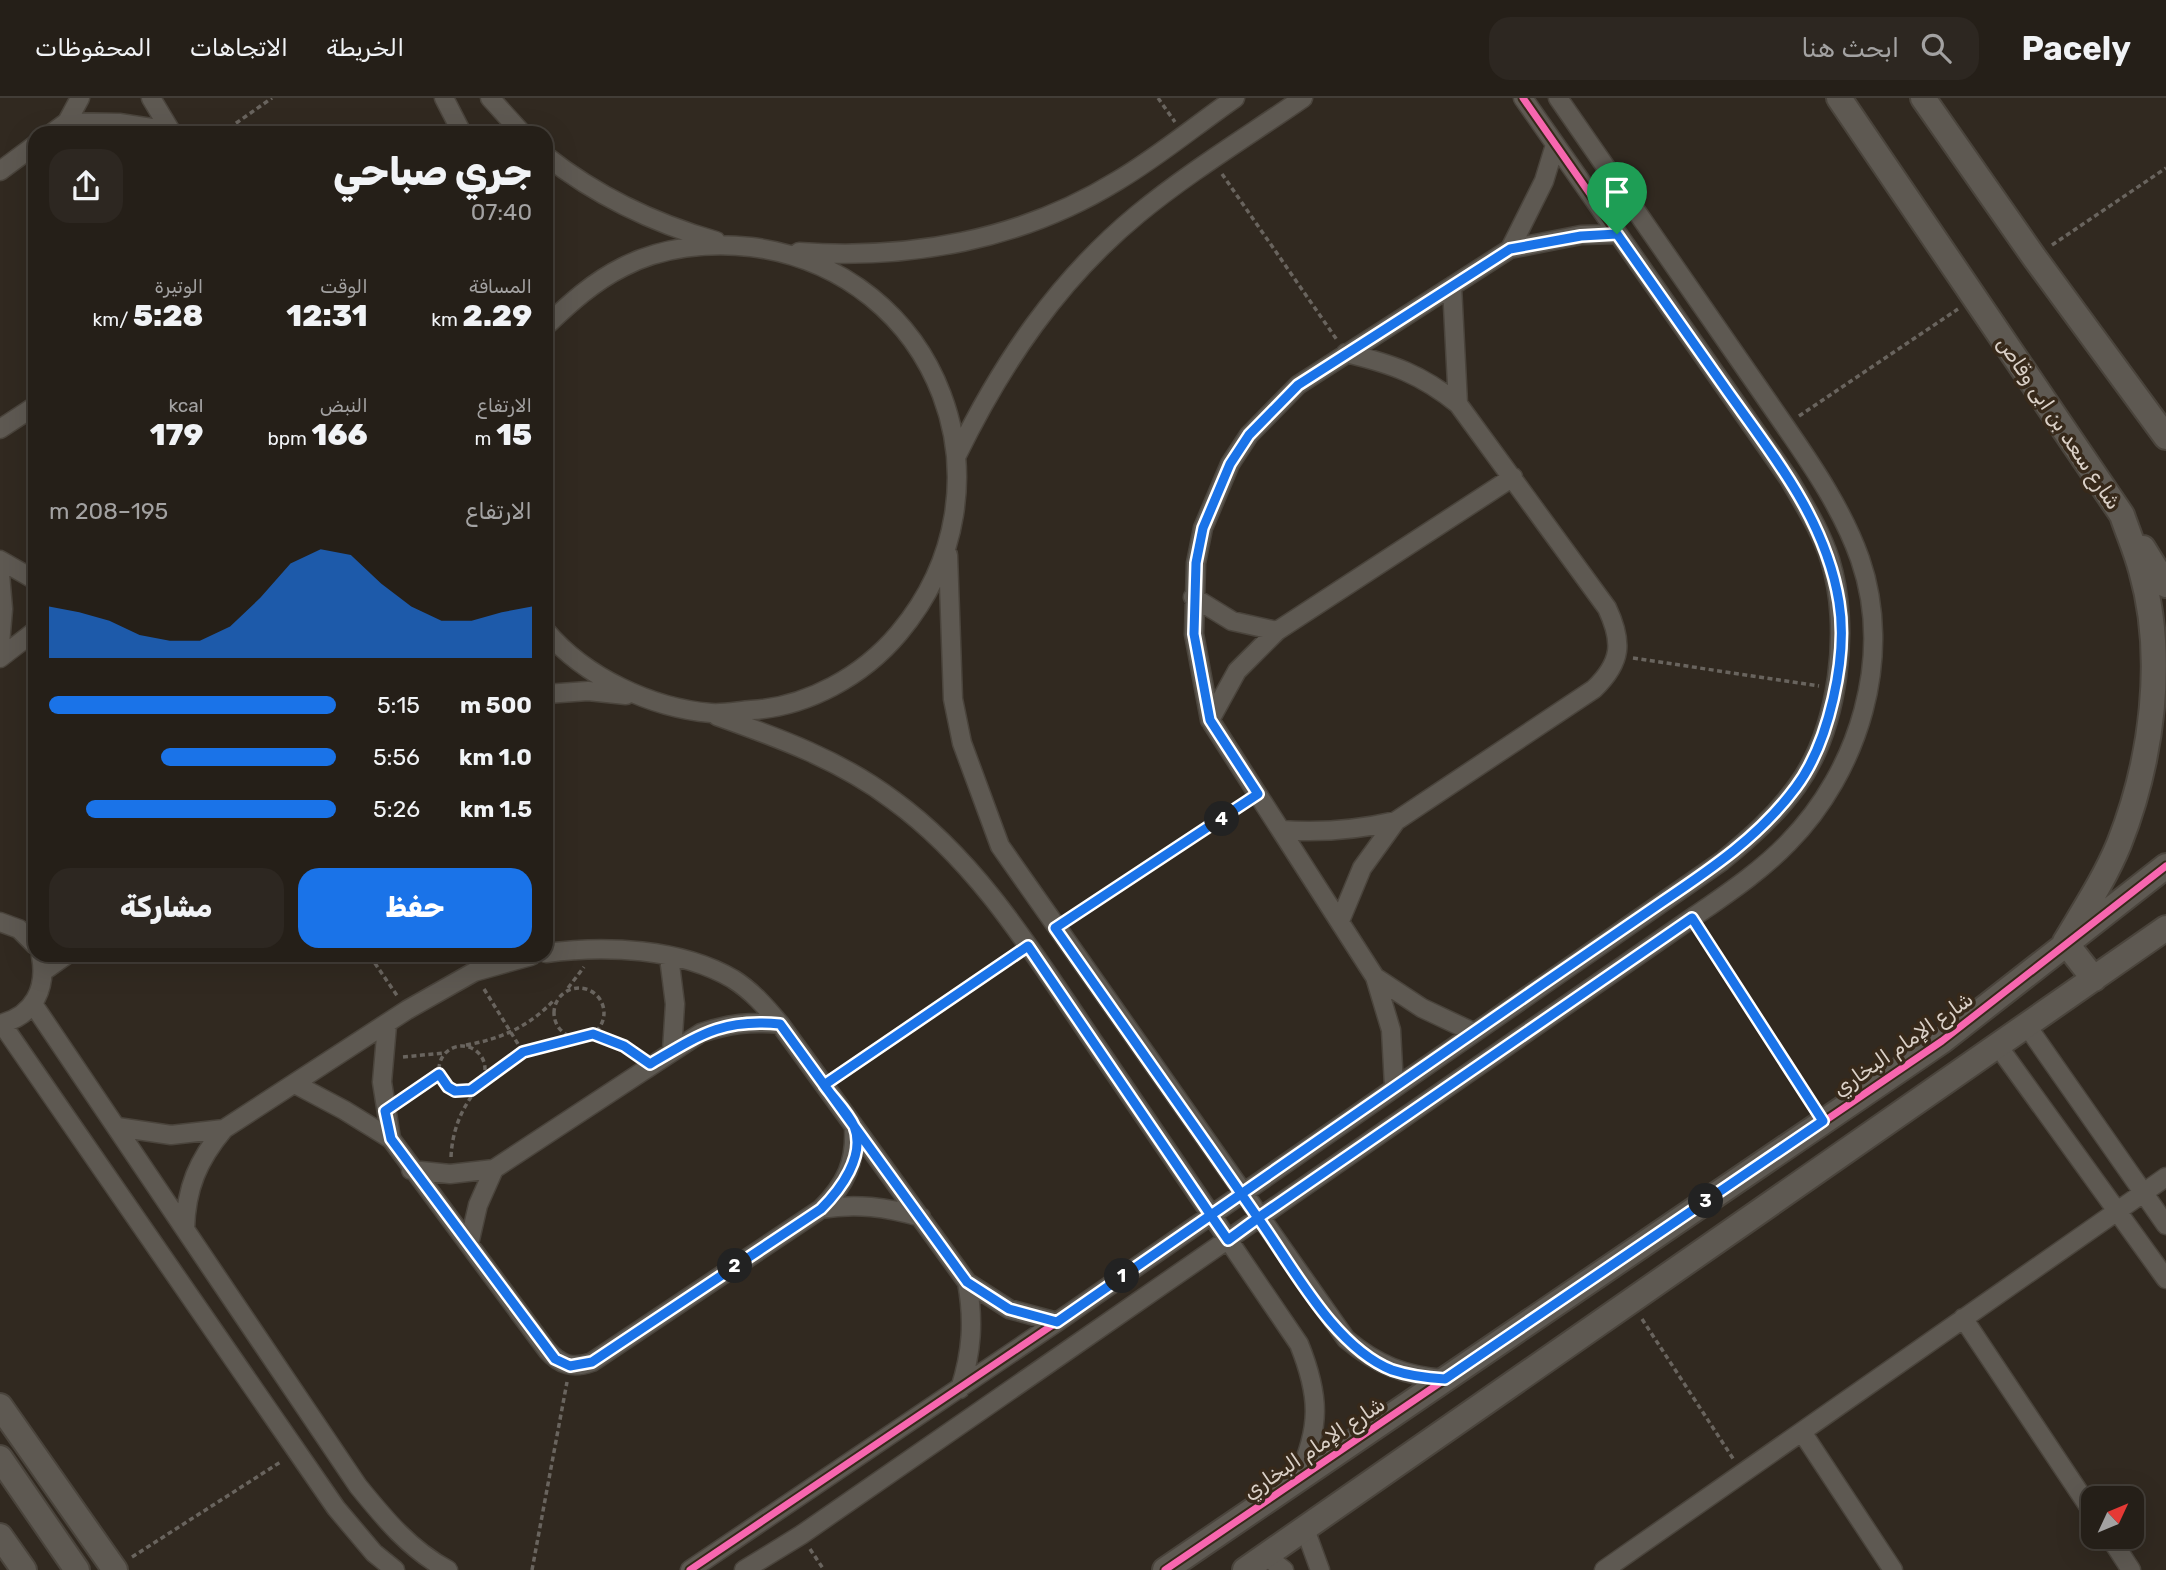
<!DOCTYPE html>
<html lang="ar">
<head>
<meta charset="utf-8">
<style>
	:root { --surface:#251f18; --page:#2d2721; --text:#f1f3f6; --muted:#a3a2a2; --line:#423d37; --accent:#1a73e8 }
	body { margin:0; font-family:Rubik,Cairo,sans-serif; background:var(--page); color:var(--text); direction:rtl; height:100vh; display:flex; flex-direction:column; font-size:26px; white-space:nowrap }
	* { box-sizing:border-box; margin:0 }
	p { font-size:23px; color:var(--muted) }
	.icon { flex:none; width:38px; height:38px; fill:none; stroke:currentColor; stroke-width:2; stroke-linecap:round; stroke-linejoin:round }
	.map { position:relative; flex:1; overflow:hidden; direction:ltr }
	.sheet { position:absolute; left:28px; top:28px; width:525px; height:836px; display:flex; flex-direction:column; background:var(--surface); border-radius:21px; box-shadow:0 7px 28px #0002,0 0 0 2px var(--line); direction:rtl }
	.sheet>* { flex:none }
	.needle { width:46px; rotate:46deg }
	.buttons { position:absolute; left:2081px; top:1388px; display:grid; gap:14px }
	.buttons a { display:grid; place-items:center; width:63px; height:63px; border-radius:14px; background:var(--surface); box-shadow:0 7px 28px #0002,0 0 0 2px var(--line); font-size:35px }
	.pin { position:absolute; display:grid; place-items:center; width:60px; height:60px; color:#fff; margin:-72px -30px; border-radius:50% 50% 50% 0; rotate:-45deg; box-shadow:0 0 7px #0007 }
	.pin .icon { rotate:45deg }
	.km { position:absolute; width:35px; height:35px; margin:-18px; border-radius:50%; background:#222; color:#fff; font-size:19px; line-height:35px; text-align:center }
	.round { display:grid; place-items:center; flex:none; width:74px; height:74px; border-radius:21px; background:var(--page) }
	.headline { display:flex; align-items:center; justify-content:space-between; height:119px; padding:0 21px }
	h1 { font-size:38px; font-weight:800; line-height:52px }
	.metrics { display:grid; grid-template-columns:repeat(3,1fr); gap:10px; height:119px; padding:7px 21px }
	.metrics div { display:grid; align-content:center }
	.metrics b { font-size:30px; font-weight:800 }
	.metrics small { font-size:19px; font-weight:400 }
	.metrics p { font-size:19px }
	.chart { height:196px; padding:14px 21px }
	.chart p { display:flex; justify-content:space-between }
	.chart svg { width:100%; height:126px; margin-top:7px; fill:var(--accent); opacity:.7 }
	.button { display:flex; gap:14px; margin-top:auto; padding:14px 21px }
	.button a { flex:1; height:80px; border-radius:21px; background:var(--accent); color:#fff; font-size:28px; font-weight:800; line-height:80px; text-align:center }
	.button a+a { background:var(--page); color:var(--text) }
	ul { padding:0 21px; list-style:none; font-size:23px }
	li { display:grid; grid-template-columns:112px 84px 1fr; align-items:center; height:52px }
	li i { height:18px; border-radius:9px; background:var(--accent) }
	header { display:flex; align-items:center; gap:42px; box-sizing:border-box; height:98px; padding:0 35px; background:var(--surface); border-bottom:2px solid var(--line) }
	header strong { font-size:33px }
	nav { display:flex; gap:38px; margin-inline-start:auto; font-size:24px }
	.search { width:490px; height:63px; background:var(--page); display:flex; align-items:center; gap:18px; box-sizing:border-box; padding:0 24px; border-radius:21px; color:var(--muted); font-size:26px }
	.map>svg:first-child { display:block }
</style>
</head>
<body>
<header>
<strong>Pacely</strong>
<div class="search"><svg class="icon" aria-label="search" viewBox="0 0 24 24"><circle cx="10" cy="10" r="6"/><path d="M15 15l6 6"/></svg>ابحث هنا</div>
<nav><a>الخريطة</a><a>الاتجاهات</a><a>المحفوظات</a></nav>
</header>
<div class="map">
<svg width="2166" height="1472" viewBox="0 0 2166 1472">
	<rect width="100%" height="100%" fill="#312920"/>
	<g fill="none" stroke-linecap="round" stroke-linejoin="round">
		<g stroke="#4a443c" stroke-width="21">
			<path id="street" d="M151,0L172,35
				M444,0L462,35
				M490,0L522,35
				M67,24L119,25L171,33
				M52,35L67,24L80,0
				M546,58C598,99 653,125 716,143
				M0,73L35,47
				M1510,151L1544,83L1555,47
				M799,154C910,162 1021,142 1117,83C1158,59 1196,27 1235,0
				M1452,188L1458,306
				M546,228C570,205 593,184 623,169C661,149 709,144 751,149C940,173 1021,390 899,535C863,578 807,609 751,612C738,613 724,616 711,615C651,610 585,579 546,533
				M0,331L35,308
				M957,357C1002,265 1058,182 1138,116C1189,74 1248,38 1303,0
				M948,457L953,601L962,645L1000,748L1346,1241C1377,1267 1405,1278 1445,1281
				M0,462L35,482
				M0,476L3,511L0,546
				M1193,499L1232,523L1277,533
				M0,560L35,533
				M546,596L588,593L626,597
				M717,618C779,640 840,662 893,702C981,766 1037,861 1097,949C1164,1048 1232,1147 1299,1246C1320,1298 1321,1329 1297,1381
				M1210,622L1237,573L1277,533L1513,379
				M1281,732C1321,735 1357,732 1396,723
				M1340,823L1362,770L1396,723L1594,591C1622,564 1623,544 1607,510L1458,306C1421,276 1392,266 1346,255
				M0,824L19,831L35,847
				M546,855C605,847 680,850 733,881C752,893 766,909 780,926L967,1184L1009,1211L1057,1224
				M669,859L675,906L672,953
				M44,873L65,858
				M1375,879L1422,910L1473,934
				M33,906L358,1388C384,1420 410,1452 448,1472
				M0,926C34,918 47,890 41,858
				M2,926L336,1410L374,1455L395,1472
				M387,927L382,984L391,1041
				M2027,928L2166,1127
				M1998,948L2166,1181
				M295,986L344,1012L391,1041L547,1252C560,1267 573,1271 592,1264L821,1111C846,1086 856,1064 854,1029
				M1394,988L1391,932L1375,879L1210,622L1194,536L1196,465L1203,430L1230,366L1249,337L1298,287L1510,151L1581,137L1617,136
				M117,1029L171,1037L224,1031
				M411,1072L450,1076L494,1071L701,935C728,926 751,923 780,926
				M821,1111C856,1105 886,1109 921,1119
				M185,1131C186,1090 198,1062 224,1031L407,912L474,874L531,858
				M469,1146L478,1107L494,1071
				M1963,1220L2093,1415
				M960,1291C972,1254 974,1222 967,1184
				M1802,1334L1893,1472
				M1305,1431L1320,1472
				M2109,1438L2131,1472
				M1266,1458L1284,1472
				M690,1472L1057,1224L1722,763C1750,740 1776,717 1797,688C1839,630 1851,529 1830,462C1821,433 1804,407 1789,381L1523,0
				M744,1472L801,1437L1692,820C1725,797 1760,774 1788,745C1859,673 1894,559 1860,461C1843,413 1814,370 1785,328L1558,0
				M1604,1472L2166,1079"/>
		</g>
		<g stroke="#4a443c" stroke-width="28">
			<path id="secondary" d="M1839,0L2122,417C2128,435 2136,453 2141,472C2166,559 2152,663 2119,746C2105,780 2084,812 2065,844L2094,881
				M1923,0L2034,159L2166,339
				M2143,450L2166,487
				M0,1308L115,1472
				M0,1360L77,1472
				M0,1438L24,1472
				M1165,1472L1942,943L2166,768
				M1245,1472L2166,830"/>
		</g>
		<path stroke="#69645e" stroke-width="3.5" stroke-dasharray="5 3.5" stroke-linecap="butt" d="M1158,0L1175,24
			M222,35L272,0
			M1222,76L1337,242
			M2052,147L2166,70
			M1799,318L1958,211
			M1633,560L1819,588
			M1072,820L1243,706
			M1701,834L1812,1007
			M370,858L398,899
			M554 915a25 25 0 1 1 50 0a25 25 0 1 1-50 0Z
			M568,890L584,869
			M484,891L523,954
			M594,936L637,957
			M466,947C501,941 530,928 554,902
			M439 971a23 23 0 1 1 46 0a23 23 0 1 1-46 0Z
			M403,959L444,955
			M839,977L1015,857
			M403,1000L439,976
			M451,1059C454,990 514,947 578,941
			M1642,1221L1734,1362
			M810,1451L824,1472
			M132,1459L282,1363
			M532,1472L567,1284"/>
		<use href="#street" stroke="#5e5952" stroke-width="18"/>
		<use href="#secondary" stroke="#5e5952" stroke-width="24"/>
		<g stroke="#37291a" stroke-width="11">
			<path id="cycleway" d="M690,1472L1057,1224L1722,763C1750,740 1776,717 1797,688C1839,630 1851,529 1830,462C1821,433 1804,407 1789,381L1523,0
				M1165,1472L1942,943L2166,768"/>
		</g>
		<use href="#cycleway" stroke="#f766af" stroke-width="7"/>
	</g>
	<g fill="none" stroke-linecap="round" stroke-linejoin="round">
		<g stroke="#fff" stroke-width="14">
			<path id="route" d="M1617,136C1654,189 1691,241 1728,294C1775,360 1826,423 1839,504C1848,559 1829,645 1796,689C1760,738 1711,771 1662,804C1621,832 1581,860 1540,888C1378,999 1217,1111 1057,1224L1009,1211L967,1184L780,926C722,920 698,938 650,966L624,948L593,936L523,954L471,992L455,993L448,989L439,976L385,1013L391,1041L555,1261L570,1268L592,1264L821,1111C840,1092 866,1058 854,1028C848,1014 833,1000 824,987L1028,848L1210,1116L1228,1142L1258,1120C1293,1169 1334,1249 1392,1272C1410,1278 1427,1280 1445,1281L1823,1023L1692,820L1258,1120C1191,1023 1123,927 1055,830L1258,696L1210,622L1194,536L1196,465L1203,430L1230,366L1249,337L1298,287L1510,151L1581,138L1617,136"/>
		</g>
		<use href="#route" stroke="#1a73e8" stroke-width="9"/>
	</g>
	<g text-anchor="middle" stroke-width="7" stroke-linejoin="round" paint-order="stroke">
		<g font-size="21" fill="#dad0c7" stroke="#37291a">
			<text transform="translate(2059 325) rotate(56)" y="7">شارع سعد بن ابى وقاص</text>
			<text transform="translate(1903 946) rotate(-35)" y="7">شارع الإمام البخاري</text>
			<text transform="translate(1314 1350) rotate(-34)" y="7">شارع الإمام البخاري</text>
		</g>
	</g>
</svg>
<div class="buttons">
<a><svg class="needle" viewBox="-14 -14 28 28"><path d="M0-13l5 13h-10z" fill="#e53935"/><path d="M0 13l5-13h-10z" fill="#a3a2a2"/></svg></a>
</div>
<div class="pin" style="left:1617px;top:136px;background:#1e9e55"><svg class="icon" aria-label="arrive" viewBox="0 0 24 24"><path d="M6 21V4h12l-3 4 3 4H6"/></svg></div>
<b class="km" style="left:1122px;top:1178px">1</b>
<b class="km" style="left:735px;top:1168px">2</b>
<b class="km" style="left:1706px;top:1103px">3</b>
<b class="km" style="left:1222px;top:721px">4</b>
<section class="sheet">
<div class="headline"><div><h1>جري صباحي</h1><p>07:40</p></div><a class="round"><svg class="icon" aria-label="share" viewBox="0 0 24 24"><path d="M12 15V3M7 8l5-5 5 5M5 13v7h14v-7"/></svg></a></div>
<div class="metrics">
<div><p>المسافة</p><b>2.29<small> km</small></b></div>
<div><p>الوقت</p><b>12:31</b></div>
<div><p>الوتيرة</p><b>5:28<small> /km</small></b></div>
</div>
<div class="metrics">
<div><p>الارتفاع</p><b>15<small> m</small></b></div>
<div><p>النبض</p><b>166<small> bpm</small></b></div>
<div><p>kcal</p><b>179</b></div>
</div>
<div class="chart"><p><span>الارتفاع</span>195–208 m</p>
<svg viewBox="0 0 160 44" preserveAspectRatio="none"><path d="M0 44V26L10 28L20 31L30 36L40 38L50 38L60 33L70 23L80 11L90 6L100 8L110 18L120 26L130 31L140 31L150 28L160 26V44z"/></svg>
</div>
<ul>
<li><b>500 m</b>5:15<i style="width:100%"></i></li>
<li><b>1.0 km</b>5:56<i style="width:61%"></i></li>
<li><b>1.5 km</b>5:26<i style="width:87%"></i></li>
</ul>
<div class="button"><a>حفظ</a><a>مشاركة</a></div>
</section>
</div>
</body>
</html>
